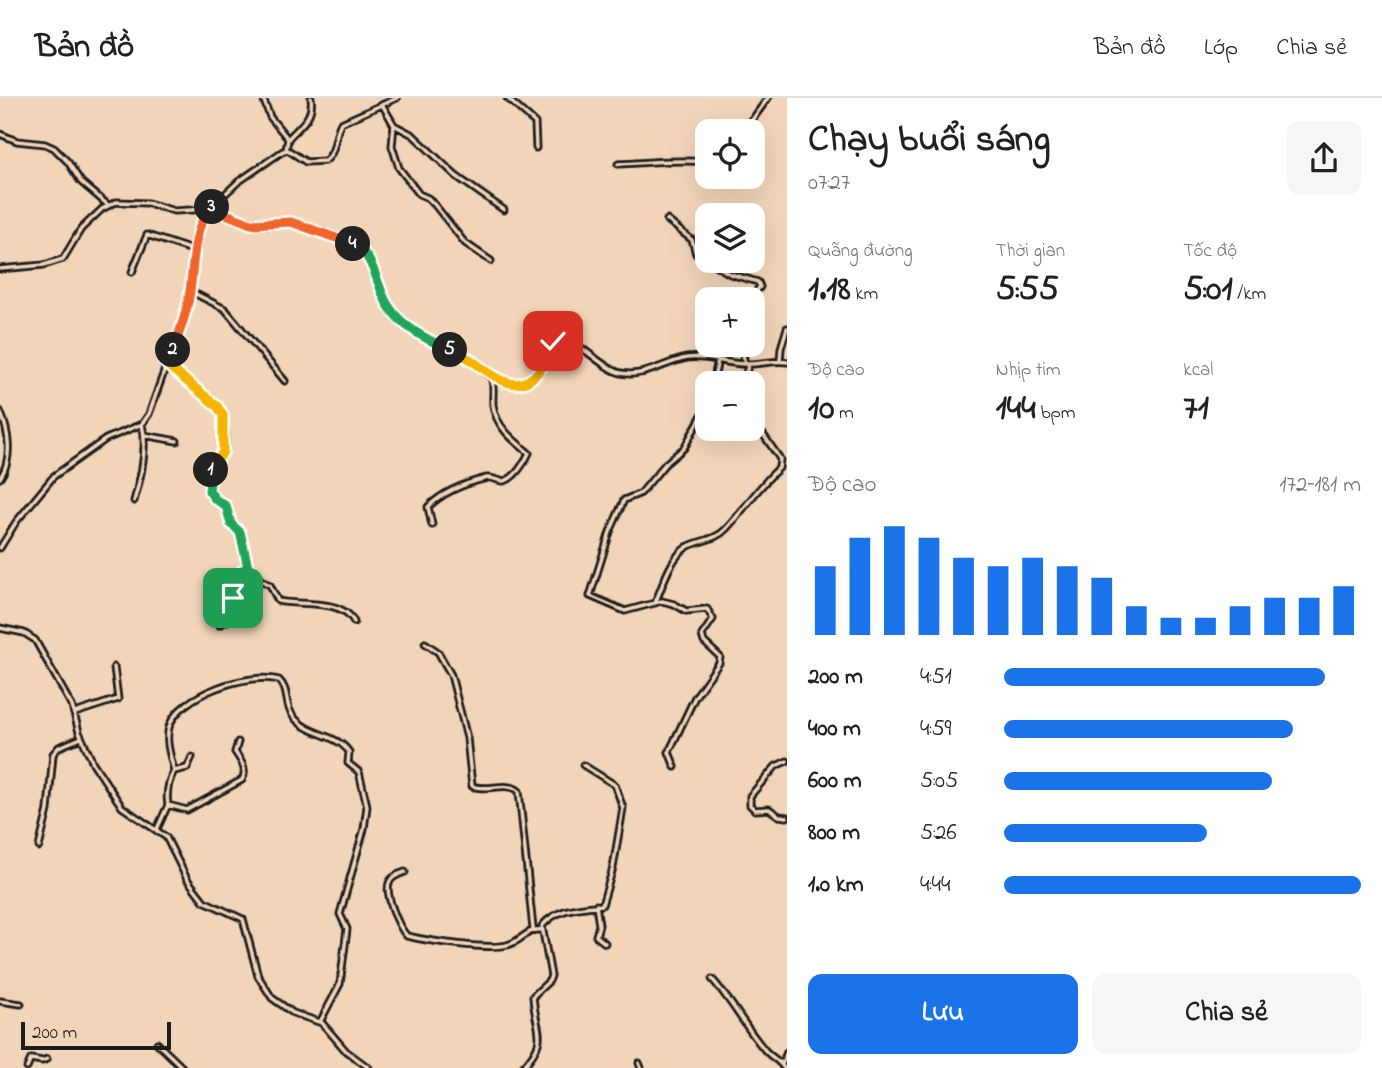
<!DOCTYPE html>
<html lang="vi">
<head>
<meta charset="utf-8">
<style>
	:root { --surface:#fff; --page:#f6f6f6; --text:#202124; --muted:#757577; --line:#e0e0e0; --accent:#1a73e8 }
	body { margin:0; font-family:"Indie Flower",sans-serif; background:var(--page); color:var(--text); height:100vh; display:flex; flex-direction:column; font-size:26px; white-space:nowrap }
	* { box-sizing:border-box; margin:0 }
	p { font-size:23px; color:var(--muted) }
	.icon { flex:none; width:38px; height:38px; fill:none; stroke:currentColor; stroke-width:2; stroke-linecap:round; stroke-linejoin:round }
	.map { position:relative; flex:1; overflow:hidden }
	.panel { display:flex; flex-direction:column; background:var(--surface); width:595px }
	.panel>* { flex:none }
	.fabs { position:absolute; left:695px; top:21px; display:grid; gap:14px }
	.fabs a { display:grid; place-items:center; width:70px; height:70px; border-radius:14px; background:var(--surface); box-shadow:0 7px 28px #0002; font-size:35px }
	.scale { position:absolute; left:21px; bottom:18px; width:150px; box-sizing:border-box; padding-left:7px; border:4px solid #1c1c1c; border-top:0; font-size:19px; line-height:24px; white-space:nowrap; color:#1c1c1c; -webkit-text-stroke:5px #f2d5b9; paint-order:stroke }
	.pin { position:absolute; display:grid; place-items:center; width:60px; height:60px; color:#fff; margin:-30px; border-radius:14px; box-shadow:0 4px 10px #0006 }
	.km { position:absolute; width:35px; height:35px; margin:-18px; border-radius:50%; background:#222; color:#fff; font-size:19px; line-height:35px; text-align:center }
	.round { display:grid; place-items:center; flex:none; width:74px; height:74px; border-radius:14px; background:var(--page) }
	.head { display:flex; align-items:center; justify-content:space-between; height:119px; padding:0 21px }
	h1 { font-size:38px; font-weight:700; line-height:52px }
	.stats { display:grid; grid-template-columns:repeat(3,1fr); gap:10px; height:119px; padding:7px 21px }
	.stats div { display:grid; align-content:center }
	.stats b { font-size:35px; font-weight:700 }
	.stats small { font-size:19px; font-weight:400 }
	.stats p { font-size:19px }
	.chart { height:196px; padding:14px 21px }
	.chart p { display:flex; justify-content:space-between }
	.chart svg { width:100%; height:126px; margin-top:7px; stroke:var(--accent); stroke-width:6 }
	.action { display:flex; gap:14px; margin-top:auto; padding:14px 21px }
	.action a { flex:1; height:80px; border-radius:14px; background:var(--accent); color:#fff; font-size:28px; font-weight:700; line-height:80px; text-align:center }
	.action a+a { background:var(--page); color:var(--text) }
	ul { padding:0 21px; list-style:none; font-size:23px }
	li { display:grid; grid-template-columns:112px 84px 1fr; align-items:center; height:52px }
	li i { height:18px; border-radius:9px; background:var(--accent) }
	header { display:flex; align-items:center; gap:42px; box-sizing:border-box; height:98px; padding:0 35px; background:var(--surface); border-bottom:2px solid var(--line) }
	header strong { font-size:33px }
	nav { display:flex; gap:38px; margin-inline-start:auto; font-size:24px }
	main { display:flex; flex:1; min-height:0 }
	.map>svg:first-child { display:block }
</style>
</head>
<body>
<header>
<strong>Bản đồ</strong>
<nav><a>Bản đồ</a><a>Lớp</a><a>Chia sẻ</a></nav>
</header>
<main>
<div class="map">
<svg width="787" height="970" viewBox="0 0 787 970">
	<rect width="100%" height="100%" fill="#f2d5b9"/>
	<filter id="ink" filterUnits="userSpaceOnUse"><feTurbulence type="fractalNoise" baseFrequency=".0143" numOctaves="2"/><feDisplacementMap in="SourceGraphic" scale="14" xChannelSelector="R" yChannelSelector="G"/><feConvolveMatrix kernelMatrix="1 2 1 2 8 2 1 2 1" color-interpolation-filters="sRGB"/></filter>
	<g filter="url(#ink)">
		<g fill="none" stroke-linecap="round" stroke-linejoin="round">
			<g stroke="#1c1c1c" stroke-width="9">
				<path id="minor" d="M263,0L270,19L288,41L286,52
					M507,0L535,25L536,50
					M383,8L394,27L392,48L399,70L419,96L428,100L434,106L465,145L491,163
					M394,27L413,37L456,78L504,112
					M744,33L768,0
					M0,36L17,43L45,46L54,50L68,64L81,84L108,107
					M288,41C300,27 314,20 311,0
					M618,66C648,65 676,61 707,64
					M214,107C226,120 249,129 267,127C274,126 281,124 288,124C301,125 346,141 358,148C376,160 377,191 388,209C406,236 441,244 468,260C478,266 486,277 497,282C513,288 536,286 543,267C547,258 545,245 557,241C574,236 601,271 621,275C645,280 665,264 687,260C707,257 726,266 745,266C759,267 773,262 787,264
					M667,122L692,142L696,156L707,162
					M708,163L730,176L758,184L760,189L749,201
					M0,171L44,167L63,161L81,131L102,111L116,104L148,105L174,113L209,111
					M132,174L147,137L195,153
					M190,193L225,211L285,283
					M741,247L745,266
					M780,263L781,250L787,230
					M167,267L221,313C225,324 226,340 224,352C222,360 216,365 212,372C202,389 213,399 226,408L231,426L240,434L250,476L270,487L278,503C300,508 343,500 354,524
					M713,285L718,262
					M744,285L748,267
					M0,313C9,333 13,361 0,380
					M144,337L177,343
					M134,403C141,380 148,350 142,326
					M432,427L428,409C443,394 466,385 487,380C493,379 497,383 503,383C514,382 525,364 529,355C513,342 496,329 493,307C492,297 495,289 491,279
					M0,450L16,424L54,378L106,341L142,326L149,316L187,209L195,153L203,121L209,111L238,84L283,53L288,52L306,64L325,63C337,54 334,37 341,25L397,0
					M655,505C663,487 670,460 687,449C699,442 715,443 726,431C744,412 758,389 779,370L780,361L752,320
					M219,527L236,518C236,496 222,483 248,469
					M0,530L24,535L35,542L72,608L79,634L93,665L122,709L166,739L187,781L204,803L243,821L258,878L272,900L293,915L322,925L346,953L369,970
					M425,545L438,554L451,577L467,640L472,688C486,694 508,683 519,693L533,831
					M75,615L118,601L114,569
					M787,663L776,668L750,698V707L755,712L769,711L779,718L787,719
					M675,669L669,654L695,599L719,565L720,559L704,544L702,537L713,521L707,511L686,513L674,506L662,503L625,513L590,498L610,434L624,402L641,395L665,366L684,350L707,308
					M174,673C171,659 165,644 169,629C179,596 249,574 279,582C290,593 284,607 293,618C308,638 336,635 349,654L348,665L359,674L367,708L364,731L340,816L347,831L340,886L320,924
					M168,707C166,695 168,684 174,673L187,670L192,659
					M157,731L168,707L187,712L242,682C248,672 241,663 235,654L238,644
					M39,749L48,712L53,656L59,649L81,640
					M405,774C399,776 393,778 390,783C383,794 399,830 407,838C428,843 487,852 507,847C521,844 527,830 542,832
					M596,807L599,827L596,838L605,845
					M712,881C732,903 745,929 764,951C770,959 778,961 784,970
					M0,903L21,906
					M157,945L183,970
					M639,965L641,970
					M782,966L787,954
					M27,970L31,961L42,963L47,961
					M522,970C551,939 535,934 533,898L549,883L551,878L542,828C558,809 580,810 602,807L613,770L623,710L615,687L583,667"/>
			</g>
			<use href="#minor" stroke="#f2d5b9" stroke-width="3.5"/>
		</g>
	</g>
	<g fill="none" stroke-linecap="round" stroke-linejoin="round" filter="url(#ink)">
		<g stroke="#fff" stroke-width="14">
			<path id="split-1" d="M211,372L209,393L215,401L226,408L231,426L240,434L248,469C235,476 230,486 233,500"/>
		</g>
		<g stroke="#fff" stroke-width="14">
			<path id="split-2" d="M173,252L167,267L217,308L223,317V354L211,372"/>
		</g>
		<g stroke="#fff" stroke-width="14">
			<path id="split-3" d="M173,252C180,233 187,214 190,193C194,168 192,128 212,109"/>
		</g>
		<g stroke="#fff" stroke-width="14">
			<path id="split-4" d="M212,109L214,107L226,116L251,126L291,124L353,146"/>
		</g>
		<g stroke="#fff" stroke-width="14">
			<path id="split-5" d="M353,146C375,157 376,188 388,207C401,229 428,242 450,252"/>
		</g>
		<g stroke="#fff" stroke-width="14">
			<path id="split-6" d="M450,252C457,255 465,258 471,262C491,276 517,301 539,273C547,264 545,253 553,243"/>
		</g>
		<use href="#split-1" stroke="#22a559" stroke-width="9"/>
		<use href="#split-2" stroke="#f5b400" stroke-width="9"/>
		<use href="#split-3" stroke="#f0652b" stroke-width="9"/>
		<use href="#split-4" stroke="#f0652b" stroke-width="9"/>
		<use href="#split-5" stroke="#22a559" stroke-width="9"/>
		<use href="#split-6" stroke="#f5b400" stroke-width="9"/>
	</g>
</svg>
<div class="fabs">
<a><svg class="icon" aria-label="locate" viewBox="0 0 24 24"><circle cx="12" cy="12" r="6"/><path d="M12 2v4M12 18v4M2 12h4M18 12h4"/></svg></a>
<a><svg class="icon" aria-label="layers" viewBox="0 0 24 24"><path d="M12 4l9 5-9 5-9-5zM3 14l9 5 9-5"/></svg></a>
<a>+</a>
<a>−</a>
</div>
<div class="scale">200 m</div>
<div class="pin" style="left:233px;top:500px;background:#1e9e55"><svg class="icon" aria-label="arrive" viewBox="0 0 24 24"><path d="M6 21V4h12l-3 4 3 4H6"/></svg></div>
<div class="pin" style="left:553px;top:243px;background:#d93025"><svg class="icon" aria-label="check" viewBox="0 0 24 24"><path d="M5 12l5 5 9-10"/></svg></div>
<b class="km" style="left:211px;top:372px">1</b>
<b class="km" style="left:173px;top:252px">2</b>
<b class="km" style="left:212px;top:109px">3</b>
<b class="km" style="left:353px;top:146px">4</b>
<b class="km" style="left:450px;top:252px">5</b>
</div>
<section class="panel">
<div class="head"><div><h1>Chạy buổi sáng</h1><p>07:27</p></div><a class="round"><svg class="icon" aria-label="share" viewBox="0 0 24 24"><path d="M12 15V3M7 8l5-5 5 5M5 13v7h14v-7"/></svg></a></div>
<div class="stats">
<div><p>Quãng đường</p><b>1.18<small> km</small></b></div>
<div><p>Thời gian</p><b>5:55</b></div>
<div><p>Tốc độ</p><b>5:01<small> /km</small></b></div>
</div>
<div class="stats">
<div><p>Độ cao</p><b>10<small> m</small></b></div>
<div><p>Nhịp tim</p><b>144<small> bpm</small></b></div>
<div><p>kcal</p><b>71</b></div>
</div>
<div class="chart"><p><span>Độ cao</span>172–181 m</p>
<svg viewBox="0 0 160 44" preserveAspectRatio="none"><path d="M5 44V20M15 44V10M25 44V6M35 44V10M45 44V17M55 44V20M65 44V17M75 44V20M85 44V24M95 44V34M105 44V38M115 44V38M125 44V34M135 44V31M145 44V31M155 44V27"/></svg>
</div>
<ul>
<li><b>200 m</b>4:51<i style="width:90%"></i></li>
<li><b>400 m</b>4:59<i style="width:81%"></i></li>
<li><b>600 m</b>5:05<i style="width:75%"></i></li>
<li><b>800 m</b>5:26<i style="width:57%"></i></li>
<li><b>1.0 km</b>4:44<i style="width:100%"></i></li>
</ul>
<div class="action"><a>Lưu</a><a>Chia sẻ</a></div>
</section>
</main>
</body>
</html>
